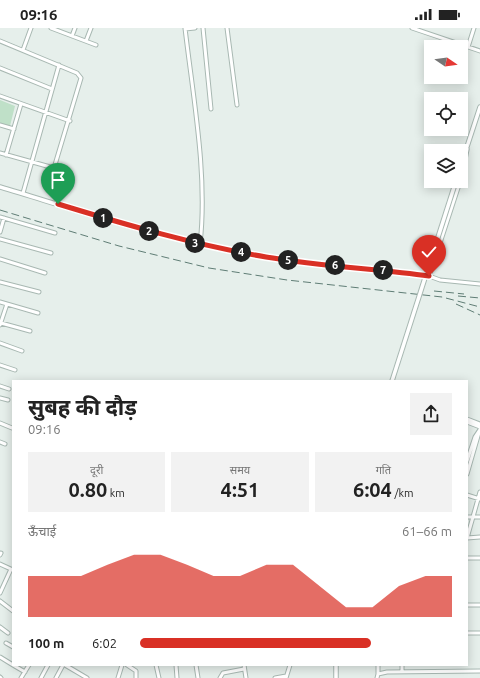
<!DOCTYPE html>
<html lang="hi">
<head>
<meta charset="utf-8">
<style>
	:root { --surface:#fff; --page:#f2f2f2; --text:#222; --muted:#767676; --accent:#d93025 }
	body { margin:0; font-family:Ubuntu,"Noto Sans Devanagari",sans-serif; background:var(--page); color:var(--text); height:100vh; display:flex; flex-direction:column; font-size:15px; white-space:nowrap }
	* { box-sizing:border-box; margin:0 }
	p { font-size:13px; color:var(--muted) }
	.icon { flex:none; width:22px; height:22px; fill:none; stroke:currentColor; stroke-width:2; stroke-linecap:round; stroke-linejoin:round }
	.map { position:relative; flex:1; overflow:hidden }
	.side { position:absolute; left:12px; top:352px; width:456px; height:286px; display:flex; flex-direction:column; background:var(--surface); border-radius:0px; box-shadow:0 2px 10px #0003 }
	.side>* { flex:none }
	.needle { width:26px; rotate:103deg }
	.buttons { position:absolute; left:424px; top:12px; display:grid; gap:8px }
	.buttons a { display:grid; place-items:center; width:44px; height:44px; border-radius:0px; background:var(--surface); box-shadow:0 2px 10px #0003; font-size:20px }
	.pin { position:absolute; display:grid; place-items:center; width:34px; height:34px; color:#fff; margin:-41px -17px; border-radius:50% 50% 50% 0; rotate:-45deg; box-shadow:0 0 4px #0007 }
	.pin .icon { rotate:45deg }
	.km { position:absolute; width:20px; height:20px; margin:-10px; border-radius:50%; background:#222; color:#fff; font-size:11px; line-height:20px; text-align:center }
	.round { display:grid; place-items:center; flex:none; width:42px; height:42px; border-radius:0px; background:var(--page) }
	.headline { display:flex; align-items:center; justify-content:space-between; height:68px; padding:0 16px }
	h1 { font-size:22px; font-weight:700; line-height:30px }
	.stats { display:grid; grid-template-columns:repeat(3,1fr); gap:6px; height:68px; padding:4px 16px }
	.stats div { display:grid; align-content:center; border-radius:0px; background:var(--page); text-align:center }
	.stats b { font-size:20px; font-weight:700 }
	.stats small { font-size:11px; font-weight:400 }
	.stats p { font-size:11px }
	.chart { height:112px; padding:8px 16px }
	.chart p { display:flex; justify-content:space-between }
	.chart svg { width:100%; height:72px; margin-top:4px; fill:var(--accent); opacity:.7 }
	ul { padding:0 16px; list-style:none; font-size:13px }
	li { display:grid; grid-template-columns:64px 48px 1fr; align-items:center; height:30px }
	li i { height:10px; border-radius:5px; background:var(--accent) }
	.status { display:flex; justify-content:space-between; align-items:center; height:28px; padding:0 20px; background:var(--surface); direction:ltr }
	.status svg { height:11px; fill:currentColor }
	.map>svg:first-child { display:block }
</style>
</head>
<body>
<div class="status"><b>09:16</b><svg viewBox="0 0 49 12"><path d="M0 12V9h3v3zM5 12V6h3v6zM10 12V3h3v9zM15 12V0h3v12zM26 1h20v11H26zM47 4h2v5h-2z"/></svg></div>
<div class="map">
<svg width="480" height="650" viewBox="0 0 480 650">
	<rect width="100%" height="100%" fill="#e6efeb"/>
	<path fill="#bfe0c8" d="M0,72L15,78L10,98L0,95Z"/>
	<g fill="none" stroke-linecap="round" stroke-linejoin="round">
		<g stroke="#a8b8b2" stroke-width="5">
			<path id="minor" d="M51,0L96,17
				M185,0C193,69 208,148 200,216
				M203,0L211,81
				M227,0L237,77
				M412,0L480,23
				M185,1L195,0
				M72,8L75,0
				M0,13L77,45L81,50L54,140L0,125
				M86,13L91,0
				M468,19L474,0
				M23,22L31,0
				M0,40L52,61
				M0,68L70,93
				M0,97L14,101
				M6,127L21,76
				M23,165L59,37
				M0,189L55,205
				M0,204L4,190
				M0,211L51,225
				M0,231L45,245
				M429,248L440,252L480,256
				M0,254L39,264
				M0,274L38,285
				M1,295L30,303
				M0,297L7,276
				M0,315L22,323
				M0,337L15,342
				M0,358L9,361
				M0,370L8,372
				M467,391L480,396
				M467,394L480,399
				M0,395L12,400
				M0,414L5,416
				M467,433L475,409L479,403
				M467,446L480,401
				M467,467L480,471
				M467,489H480
				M467,510L480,464
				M467,510L480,509
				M0,527L1,525
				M467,530H480
				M0,536L13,542
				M0,565L11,541
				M0,573L13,583
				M467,577H480
				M0,599L8,605
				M467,605H480
				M6,615L13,619
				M0,629L13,637
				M13,637L25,644
				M65,637L87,650
				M127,637L136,643V650
				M156,637L159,650
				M176,637L177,650
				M196,637L198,650
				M244,637L246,650
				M378,637V646
				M402,637V643
				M0,649L1,650
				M21,650L29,637
				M41,650L48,637
				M56,650L63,637
				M118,650L122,637
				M220,650L223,645L244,641
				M275,650L286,648
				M286,650L290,637
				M377,650L378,646L387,644L480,643"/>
		</g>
		<g stroke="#a8b8b2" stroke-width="5.5">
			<path id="tertiary" d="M461,137L480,79
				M461,150L467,121
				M0,159C70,180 139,203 210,218C282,234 356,239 429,248L460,153
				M336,637V650"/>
		</g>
		<use href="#minor" stroke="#fff" stroke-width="3"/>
		<use href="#tertiary" stroke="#fff" stroke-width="3.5"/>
		<path stroke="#5f7d75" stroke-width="1" stroke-dasharray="8 4" stroke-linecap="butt" d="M0,182L119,218L209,240L287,252L442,269L480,279
			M434,263L464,266
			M458,268L480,270
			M456,276L480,287"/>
		<g stroke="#a8b8b2" stroke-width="5.5" stroke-linecap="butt">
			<path id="tertiary-bridge" d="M392,353L456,153"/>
		</g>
		<use href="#tertiary-bridge" stroke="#fff" stroke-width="3.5"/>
	</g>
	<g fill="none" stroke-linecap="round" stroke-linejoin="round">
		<g stroke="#fff" stroke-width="8">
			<path id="route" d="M58,176C127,197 195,217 266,229C320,238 375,241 429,248"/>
		</g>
		<use href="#route" stroke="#d93025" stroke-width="5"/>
	</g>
</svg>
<div class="buttons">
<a><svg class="needle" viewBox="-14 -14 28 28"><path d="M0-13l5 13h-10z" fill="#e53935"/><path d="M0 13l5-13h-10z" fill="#767676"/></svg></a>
<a><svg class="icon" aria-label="locate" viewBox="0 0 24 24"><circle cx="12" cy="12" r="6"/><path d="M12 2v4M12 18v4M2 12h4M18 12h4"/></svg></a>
<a><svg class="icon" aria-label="layers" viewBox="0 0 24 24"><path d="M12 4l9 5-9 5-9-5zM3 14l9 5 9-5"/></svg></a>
</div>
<div class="pin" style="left:58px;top:176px;background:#1e9e55"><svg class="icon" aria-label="arrive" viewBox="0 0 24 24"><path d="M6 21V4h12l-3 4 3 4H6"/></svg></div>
<div class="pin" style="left:429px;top:248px;background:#d93025"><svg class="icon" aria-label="check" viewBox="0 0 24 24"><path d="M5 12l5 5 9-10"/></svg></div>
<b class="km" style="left:103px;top:190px">1</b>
<b class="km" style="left:149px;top:203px">2</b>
<b class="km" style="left:195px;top:215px">3</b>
<b class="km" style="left:241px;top:224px">4</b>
<b class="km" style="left:288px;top:232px">5</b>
<b class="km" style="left:335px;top:237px">6</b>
<b class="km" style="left:383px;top:242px">7</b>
<section class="side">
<div class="headline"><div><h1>सुबह की दौड़</h1><p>09:16</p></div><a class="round"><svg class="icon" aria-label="share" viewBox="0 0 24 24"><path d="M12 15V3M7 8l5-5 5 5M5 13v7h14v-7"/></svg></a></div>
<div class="stats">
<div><p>दूरी</p><b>0.80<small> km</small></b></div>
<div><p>समय</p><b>4:51</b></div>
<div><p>गति</p><b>6:04<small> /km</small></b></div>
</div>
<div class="chart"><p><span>ऊँचाई</span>61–66 m</p>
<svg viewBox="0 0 160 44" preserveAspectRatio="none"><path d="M0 44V19L10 19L20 19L30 12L40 6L50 6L60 12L70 19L80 19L90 12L100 12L110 25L120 38L130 38L140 25L150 19L160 19V44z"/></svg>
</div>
<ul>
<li><b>100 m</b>6:02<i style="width:74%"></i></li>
</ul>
</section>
</div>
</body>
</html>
